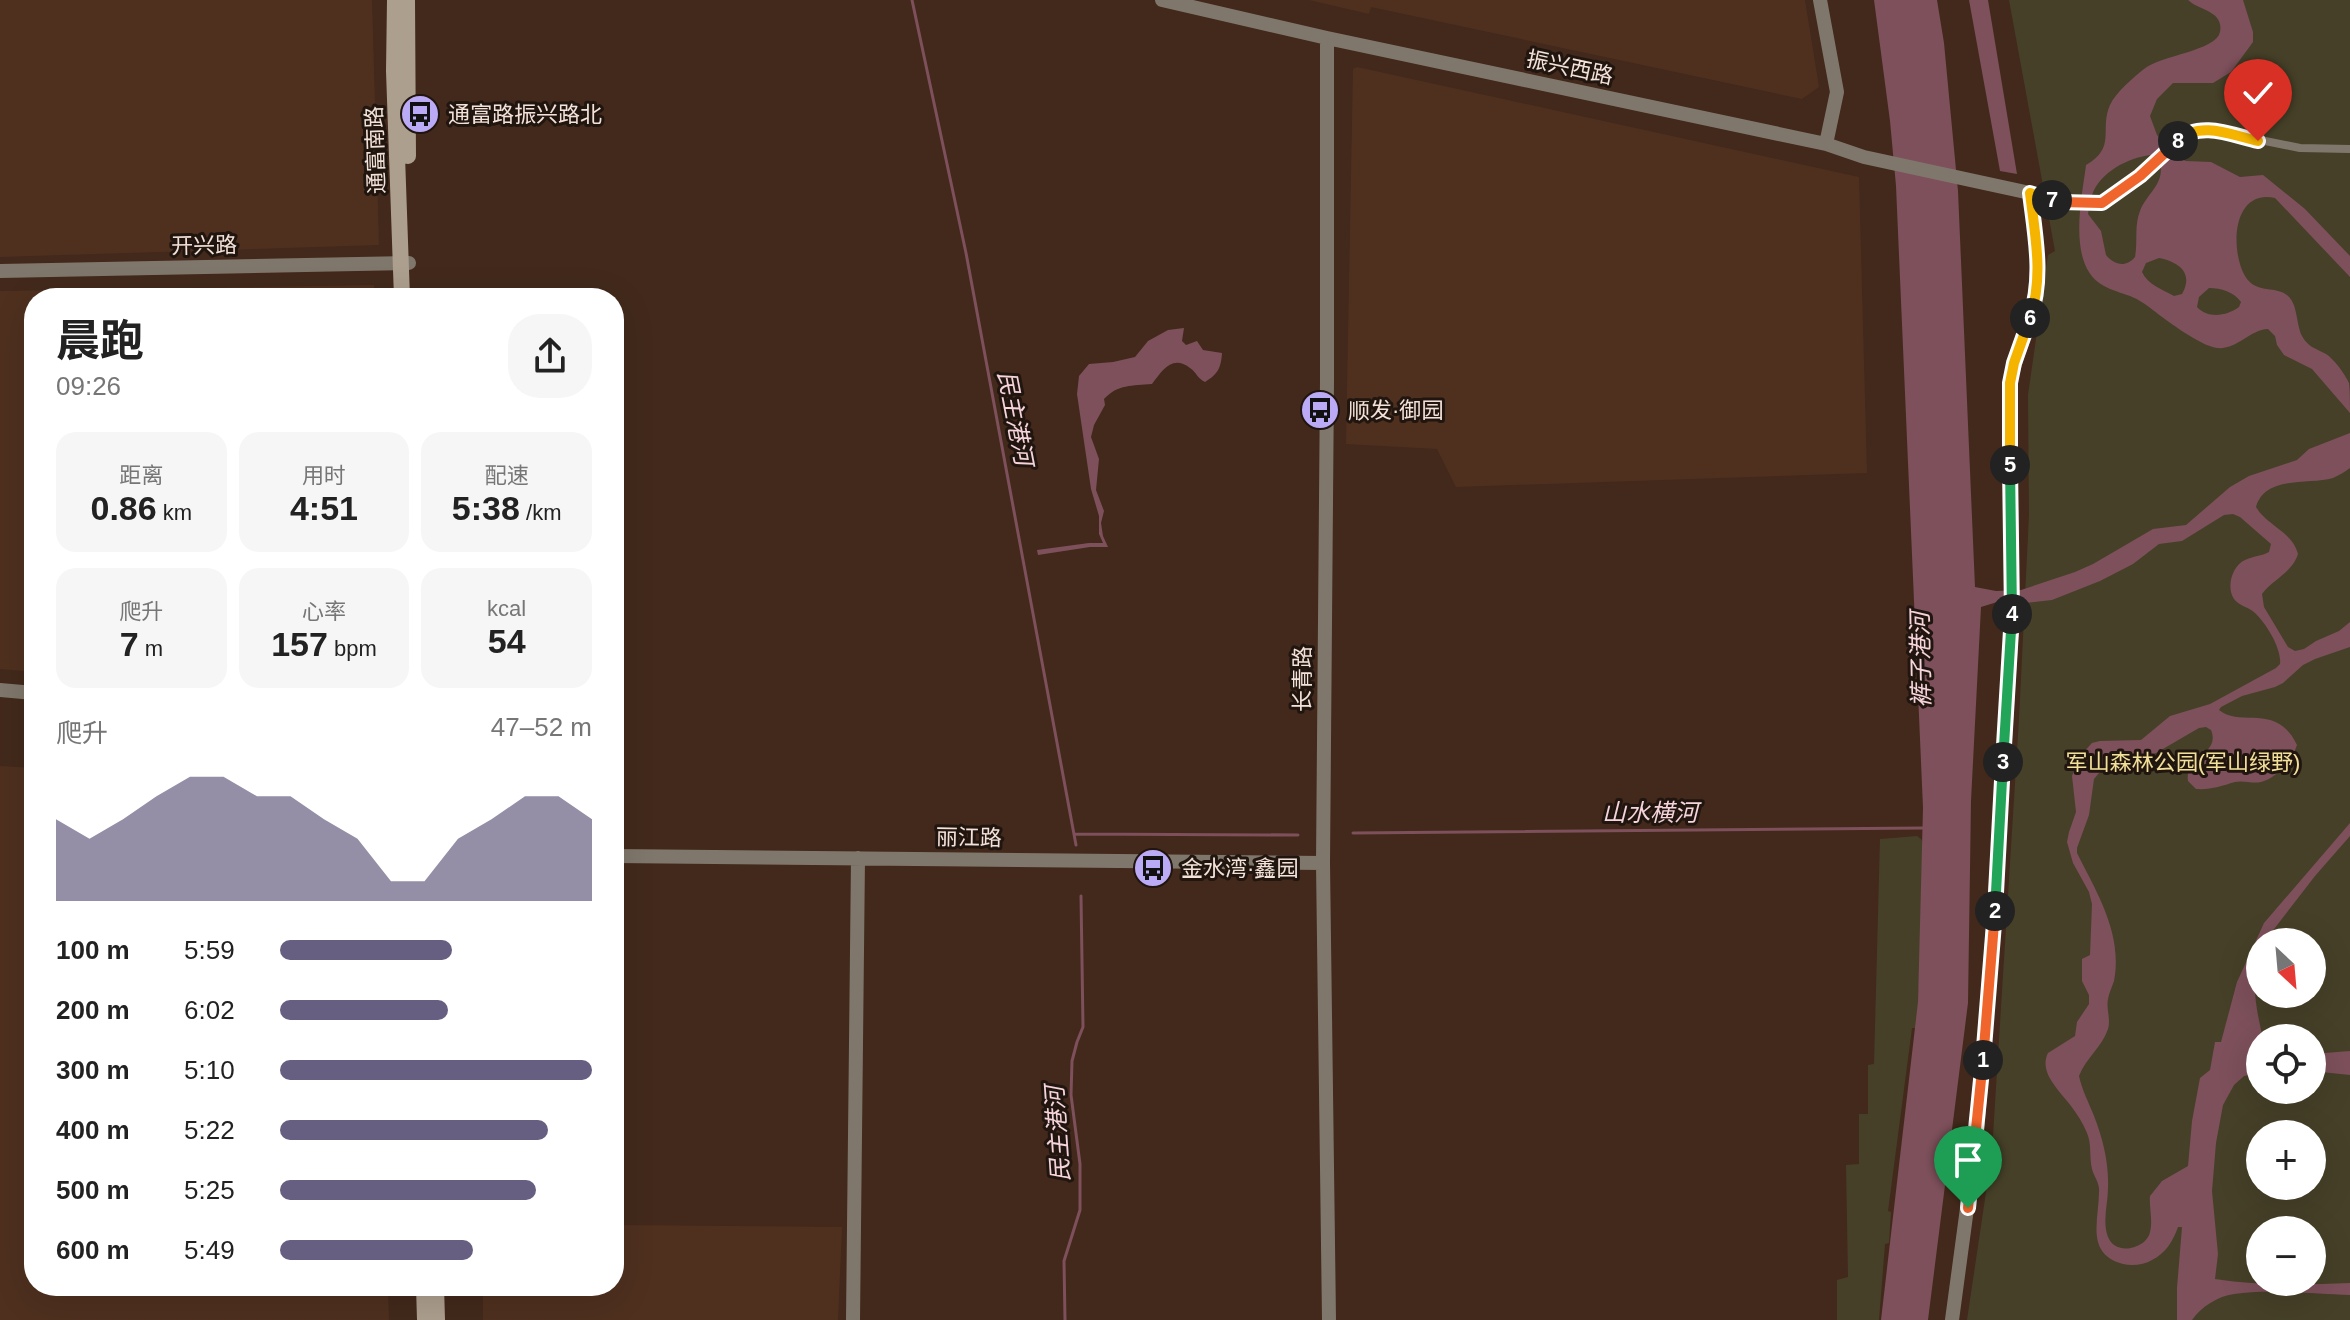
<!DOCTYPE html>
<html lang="zh">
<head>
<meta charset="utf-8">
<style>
	:root { --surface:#fff; --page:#f6f6f6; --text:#222; --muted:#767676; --accent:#675f81 }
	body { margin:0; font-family:Helvetica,"Noto Sans SC",sans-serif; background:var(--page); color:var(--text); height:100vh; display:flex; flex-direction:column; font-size:30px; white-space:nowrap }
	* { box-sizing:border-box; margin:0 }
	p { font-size:26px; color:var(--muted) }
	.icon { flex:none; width:44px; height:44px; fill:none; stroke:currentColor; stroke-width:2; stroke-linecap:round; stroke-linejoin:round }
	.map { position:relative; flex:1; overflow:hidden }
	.sheet { position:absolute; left:24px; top:288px; width:600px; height:1008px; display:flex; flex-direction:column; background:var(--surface); border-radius:32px; box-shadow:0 8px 32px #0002 }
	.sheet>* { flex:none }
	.needle { width:52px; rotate:154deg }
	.fabs { position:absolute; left:2246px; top:928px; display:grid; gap:16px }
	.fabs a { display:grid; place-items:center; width:80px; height:80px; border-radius:50%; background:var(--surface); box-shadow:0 8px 32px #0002; font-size:40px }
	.pin { position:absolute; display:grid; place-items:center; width:68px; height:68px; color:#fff; margin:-82px -34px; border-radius:50% 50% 50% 0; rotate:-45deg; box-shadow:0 0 8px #0007 }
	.pin .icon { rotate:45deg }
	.km { position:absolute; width:40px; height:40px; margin:-20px; border-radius:50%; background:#222; color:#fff; font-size:22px; line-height:40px; text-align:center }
	.round { display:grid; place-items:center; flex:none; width:84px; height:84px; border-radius:32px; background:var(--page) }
	.summary { display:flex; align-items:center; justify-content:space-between; height:136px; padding:0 32px }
	h1 { font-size:44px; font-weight:700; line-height:60px }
	.stats { display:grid; grid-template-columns:repeat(3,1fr); gap:12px; height:136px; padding:8px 32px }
	.stats div { display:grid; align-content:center; border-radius:20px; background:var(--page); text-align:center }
	.stats b { font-size:34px; font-weight:700 }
	.stats small { font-size:22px; font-weight:400 }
	.stats p { font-size:22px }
	.chart { height:224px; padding:16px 32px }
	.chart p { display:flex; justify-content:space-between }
	.chart svg { width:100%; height:144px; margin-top:8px; fill:var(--accent); opacity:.7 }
	ul { padding:0 32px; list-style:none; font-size:26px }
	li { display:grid; grid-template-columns:128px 96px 1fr; align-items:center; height:60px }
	li i { height:20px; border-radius:10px; background:var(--accent) }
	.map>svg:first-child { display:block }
</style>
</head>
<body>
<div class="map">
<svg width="2350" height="1320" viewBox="0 0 2350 1320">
	<rect width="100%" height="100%" fill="#42291b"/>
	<path fill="#4f301f" d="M0,0H372L379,245L0,257Z
		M1309,0H1805L1819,87L1802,99L1371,7L1369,14Z
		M1357,67L1859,177L1867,473L1456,487L1437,449L1346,444L1353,69Z
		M374,285V298H34V672L0,669V291Z
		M0,766L34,768V1286H388L389,1320H0Z
		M614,1225L842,1227L838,1320H483V1286H614Z"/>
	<path fill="#464028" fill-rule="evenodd" d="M2009,0H2350V1320H1967L1992,1152L2019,719L2029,515L2028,395L2048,255L2055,251ZM2260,942H2312V994H2260ZM2260,1038H2312V1090H2260ZM2260,1134H2312V1186H2260ZM2260,1230H2312V1282H2260Z
		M1917,836L1921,839L1924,845L1918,1010L1916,1028H1912L1888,1211L1891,1212L1889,1243L1885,1244L1879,1320H1837V1280L1848,1277L1846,1165L1859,1164V1114H1868V1065L1874,1064L1880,839Z"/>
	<path fill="#7d505b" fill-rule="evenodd" d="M1874,0H1937L1944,43L1958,191L1975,587L1996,591L2021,590L2075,572L2093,564L2153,529L2186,525L2230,487L2249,476L2297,460L2309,449L2350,433V468C2345,472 2339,475 2333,478C2309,485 2265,475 2256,507C2267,526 2292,531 2298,554C2292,573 2273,579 2262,594L2264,607L2288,647L2295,651L2304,649L2316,641L2339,631L2350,622V647L2315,659L2303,665L2283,683L2275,687L2242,696L2221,707L2219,710C2241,728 2277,702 2297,745C2292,760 2277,778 2261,782C2252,784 2244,780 2235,782C2221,786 2211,790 2196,789L2188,781C2184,758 2221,754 2211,730L2206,727L2199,728L2156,753L2119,764L2099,773L2094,779L2089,815L2077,848V853C2097,893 2123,934 2114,981C2112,987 2109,993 2108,999C2106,1009 2111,1019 2108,1029C2102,1047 2086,1058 2079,1076C2082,1090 2089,1103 2094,1116C2103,1139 2109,1163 2108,1188C2108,1204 2102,1221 2108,1237C2116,1257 2147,1248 2150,1232C2153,1221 2149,1207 2150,1196L2162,1181L2188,1166L2192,1121L2200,1078L2210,1070L2215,1042H2221L2237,982L2264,923L2350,823V836L2315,876L2264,942H2260C2260,951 2256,958 2255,967C2253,991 2257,1014 2263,1038H2260V1073L2244,1076L2234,1085L2223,1105L2216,1143L2212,1191L2218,1254L2215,1279C2261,1286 2304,1285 2350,1283V1295C2314,1294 2269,1289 2234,1294C2218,1296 2201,1307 2192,1320H2177V1288L2182,1227H2178C2173,1241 2166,1253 2152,1260C2144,1265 2132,1266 2123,1264C2085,1254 2099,1220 2099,1192C2100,1183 2094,1177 2092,1169C2089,1156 2092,1145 2087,1133C2083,1123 2077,1114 2071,1106C2061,1092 2038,1073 2048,1053L2075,1036L2077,1022L2089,1004V995L2082,981V959L2090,955L2092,904L2089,892L2073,863L2067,842L2069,832L2076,812L2072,776L2079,757L2092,743L2100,741L2141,740L2170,716L2210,704L2276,668L2280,664C2282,649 2266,623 2255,613C2249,607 2239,606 2234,599C2226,587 2232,566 2245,560C2253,556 2262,556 2269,552L2271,544L2240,517L2233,514L2224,515L2182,541L2159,544L2133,564L2100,581L2052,600L2026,603L2007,599L1981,607L1971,801L1968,1003L1928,1320H1881L1918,1002L1923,808L1896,186L1890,121Z
		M1969,0H1988L2017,174L2000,171Z
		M2188,0H2243L2253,32V42L2231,72L2213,83H2173L2157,99L2150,116L2157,135L2175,157L2186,161L2211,162L2240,177L2263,175L2305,209L2350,256V277L2275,198C2232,189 2230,250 2245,276C2256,295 2277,285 2288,296C2298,305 2296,324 2302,336C2308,347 2315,348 2326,354C2334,359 2345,374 2349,383C2350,391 2350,404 2350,413L2312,369L2284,355L2277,345L2275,336L2268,329C2249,330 2237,350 2217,348C2200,346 2163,318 2149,307C2131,293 2121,295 2104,286C2066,266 2082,198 2086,165C2117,147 2099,130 2110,105C2116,92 2133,78 2144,69C2161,55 2216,51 2220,32C2224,11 2200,11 2188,0ZM2150,155L2160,163C2165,184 2147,193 2140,211C2134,226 2138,242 2135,257C2126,268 2114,265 2106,255L2101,231L2088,214C2089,208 2090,201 2092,195C2100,172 2128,158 2150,155ZM2159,258C2179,262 2194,273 2182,294L2174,296C2162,289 2148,285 2142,272L2146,263ZM2209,288C2221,288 2234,292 2241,302L2239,307C2227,316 2208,319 2197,307L2199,297Z
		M1184,328L1182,341L1186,345L1197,341L1203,350L1222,353C1221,368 1218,374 1205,382C1197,378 1197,373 1190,368C1172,354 1162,371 1152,384C1132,386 1118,384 1104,399L1105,405L1094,425L1091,437L1099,459L1096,490L1104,511L1101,523L1103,536L1108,547H1090L1038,555L1037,550L1089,543H1103L1099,534V516L1091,489L1077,394L1079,376L1089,364L1113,362L1135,357L1148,341L1168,330Z
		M2350,1051V1075L2312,1071V1054Z"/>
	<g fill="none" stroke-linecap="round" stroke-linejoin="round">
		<path stroke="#7d505b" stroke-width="3" d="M912,0L966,253L1076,845
			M1353,833L1923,828
			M1074,834L1298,835
			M1065,1320L1064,1261L1080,1210V1164L1071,1095L1072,1061L1077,1042L1083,1027L1081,896"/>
		<path stroke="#80776c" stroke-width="8" d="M2030,193L2061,202L2102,203L2140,176L2184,135L2195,130H2211L2300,148L2350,149"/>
		<path stroke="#80776c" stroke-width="14" d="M1162,0L1327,38L1826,144L1837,92L1820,0
			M1327,38V380L1323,863L1329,1320
			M1826,144L1864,157L2030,193C2034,226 2041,260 2036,293C2032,323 2016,352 2010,383L2012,625L1994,916L1977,1134L1952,1320
			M0,271L409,263
			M0,690L34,693
			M614,856L1323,863
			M853,1320L858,858"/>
		<path stroke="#ad9f8e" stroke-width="16" d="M395,0L394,71L402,298
			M407,0L408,156
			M424,1286L425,1320
			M436,1286L437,1320"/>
	</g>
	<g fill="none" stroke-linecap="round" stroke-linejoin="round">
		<g stroke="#fff" stroke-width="16">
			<path id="split-1" d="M1968,1208L1983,1060"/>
		</g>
		<g stroke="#fff" stroke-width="16">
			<path id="split-2" d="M1983,1060L1995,911"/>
		</g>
		<g stroke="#fff" stroke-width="16">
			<path id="split-3" d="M1995,911L2003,762"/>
		</g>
		<g stroke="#fff" stroke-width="16">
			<path id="split-4" d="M2003,762L2012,614"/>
		</g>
		<g stroke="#fff" stroke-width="16">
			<path id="split-5" d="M2010,465L2012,614"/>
		</g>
		<g stroke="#fff" stroke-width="16">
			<path id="split-6" d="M2010,465V383L2014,363L2030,318"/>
		</g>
		<g stroke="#fff" stroke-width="16">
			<path id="split-7" d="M2030,318C2044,277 2035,235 2030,193L2052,200"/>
		</g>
		<g stroke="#fff" stroke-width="16">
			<path id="split-8" d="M2052,200L2061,202L2102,203L2140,176L2178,141"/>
		</g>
		<g stroke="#fff" stroke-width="16">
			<path id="split-9" d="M2178,141C2199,120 2232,135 2258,141"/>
		</g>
		<use href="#split-1" stroke="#f0652b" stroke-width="10"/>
		<use href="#split-2" stroke="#f0652b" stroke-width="10"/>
		<use href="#split-3" stroke="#22a559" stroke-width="10"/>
		<use href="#split-4" stroke="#22a559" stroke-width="10"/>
		<use href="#split-5" stroke="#22a559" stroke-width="10"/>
		<use href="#split-6" stroke="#f5b400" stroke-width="10"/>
		<use href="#split-7" stroke="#f5b400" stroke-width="10"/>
		<use href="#split-8" stroke="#f0652b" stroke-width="10"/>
		<use href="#split-9" stroke="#f5b400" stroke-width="10"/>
	</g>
	<defs>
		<g id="bus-disc" transform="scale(2)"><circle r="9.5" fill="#bbaaf6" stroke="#20150f"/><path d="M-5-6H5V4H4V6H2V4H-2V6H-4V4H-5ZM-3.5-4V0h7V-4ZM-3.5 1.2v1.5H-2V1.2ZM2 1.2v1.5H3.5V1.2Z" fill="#111"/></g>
	</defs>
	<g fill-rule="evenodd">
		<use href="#bus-disc" x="420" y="114"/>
		<use href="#bus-disc" x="1320" y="410"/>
		<use href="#bus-disc" x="1153" y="868"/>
	</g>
	<g text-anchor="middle" stroke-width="6" stroke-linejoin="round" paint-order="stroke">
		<g font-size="22" fill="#f3e2d9" stroke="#20150f">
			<text transform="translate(1570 67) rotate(12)" y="8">振兴西路</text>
			<text transform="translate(375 150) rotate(-92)" y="8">通富南路</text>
			<text transform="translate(204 245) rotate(-1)" y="8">开兴路</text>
			<text transform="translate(1302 679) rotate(-90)" y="8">长青路</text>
			<text transform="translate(969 837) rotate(1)" y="8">丽江路</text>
		</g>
		<g font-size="22" fill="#f3e2d9" stroke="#20150f" text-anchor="start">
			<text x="448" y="122">通富路振兴路北</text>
			<text x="1348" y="418">顺发·御园</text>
			<text x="1181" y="876">金水湾·鑫园</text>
		</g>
		<g font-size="22" fill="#f3e098" stroke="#20150f">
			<text x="2183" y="770">军山森林公园(军山绿野)</text>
		</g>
		<g font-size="24" font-style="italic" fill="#f5d4db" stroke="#20150f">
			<text transform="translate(1015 418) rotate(79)" y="8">民主港河</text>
			<text transform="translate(1921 660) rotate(-91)" y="8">裤子港河</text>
			<text x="1650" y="821">山水横河</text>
			<text transform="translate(1058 1134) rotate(-94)" y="8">民主港河</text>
		</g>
	</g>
</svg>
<div class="fabs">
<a><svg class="needle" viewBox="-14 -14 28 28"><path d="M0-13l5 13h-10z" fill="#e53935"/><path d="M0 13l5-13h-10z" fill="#767676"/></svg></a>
<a><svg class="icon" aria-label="locate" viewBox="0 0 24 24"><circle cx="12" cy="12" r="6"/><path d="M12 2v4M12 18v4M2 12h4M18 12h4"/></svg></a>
<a>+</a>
<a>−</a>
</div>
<div class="pin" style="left:1968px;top:1208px;background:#1e9e55"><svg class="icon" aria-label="arrive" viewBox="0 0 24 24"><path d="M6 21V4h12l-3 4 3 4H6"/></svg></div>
<div class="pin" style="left:2258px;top:141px;background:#d93025"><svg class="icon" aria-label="check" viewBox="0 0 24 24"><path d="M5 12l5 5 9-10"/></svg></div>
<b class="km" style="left:1983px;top:1060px">1</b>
<b class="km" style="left:1995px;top:911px">2</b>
<b class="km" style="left:2003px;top:762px">3</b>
<b class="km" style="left:2012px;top:614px">4</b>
<b class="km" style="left:2010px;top:465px">5</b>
<b class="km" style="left:2030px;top:318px">6</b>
<b class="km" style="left:2052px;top:200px">7</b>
<b class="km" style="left:2178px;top:141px">8</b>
<section class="sheet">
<div class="summary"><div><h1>晨跑</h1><p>09:26</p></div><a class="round"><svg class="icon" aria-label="share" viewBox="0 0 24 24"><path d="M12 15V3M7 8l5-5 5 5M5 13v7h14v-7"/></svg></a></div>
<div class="stats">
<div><p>距离</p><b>0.86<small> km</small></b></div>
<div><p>用时</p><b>4:51</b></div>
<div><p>配速</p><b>5:38<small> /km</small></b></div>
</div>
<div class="stats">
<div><p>爬升</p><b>7<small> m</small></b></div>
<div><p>心率</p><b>157<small> bpm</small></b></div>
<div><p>kcal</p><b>54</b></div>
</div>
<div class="chart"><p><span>爬升</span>47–52 m</p>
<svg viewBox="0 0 160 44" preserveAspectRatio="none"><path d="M0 44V19L10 25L20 19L30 12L40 6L50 6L60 12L70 12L80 19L90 25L100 38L110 38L120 25L130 19L140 12L150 12L160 19V44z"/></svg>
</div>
<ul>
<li><b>100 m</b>5:59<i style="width:55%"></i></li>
<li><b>200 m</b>6:02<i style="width:54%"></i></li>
<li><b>300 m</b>5:10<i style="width:100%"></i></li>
<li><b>400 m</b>5:22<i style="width:86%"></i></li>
<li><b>500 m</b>5:25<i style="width:82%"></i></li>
<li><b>600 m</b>5:49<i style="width:62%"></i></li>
</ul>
</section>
</div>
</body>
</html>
